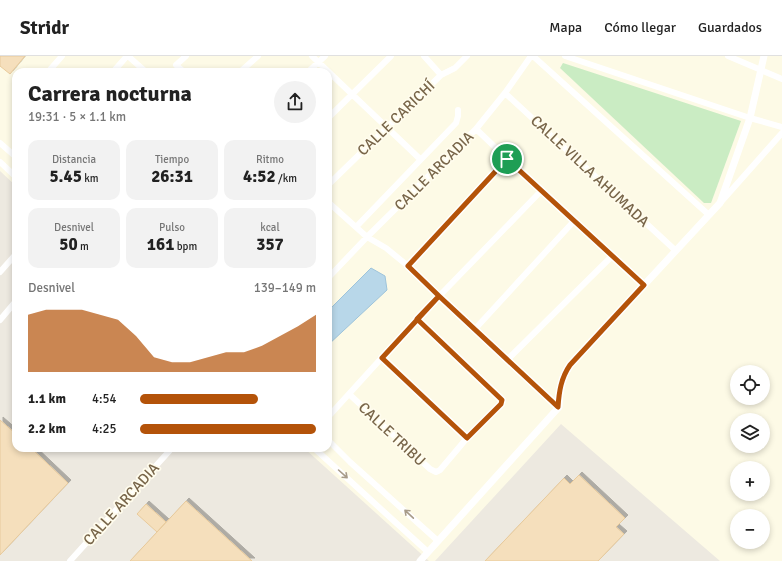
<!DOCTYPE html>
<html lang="es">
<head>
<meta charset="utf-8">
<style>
	:root { --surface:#fff; --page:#f2f2f2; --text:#222; --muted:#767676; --line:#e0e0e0; --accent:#b45309 }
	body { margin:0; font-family:Signika,sans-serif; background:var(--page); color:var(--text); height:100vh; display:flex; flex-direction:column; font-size:15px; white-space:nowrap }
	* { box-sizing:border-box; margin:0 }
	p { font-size:13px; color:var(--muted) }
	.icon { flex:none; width:22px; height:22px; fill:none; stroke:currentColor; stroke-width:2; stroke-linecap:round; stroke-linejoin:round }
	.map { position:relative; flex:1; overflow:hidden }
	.side { position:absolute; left:12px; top:12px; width:320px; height:384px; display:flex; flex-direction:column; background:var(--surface); border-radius:12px; box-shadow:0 2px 6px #0003 }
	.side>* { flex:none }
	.fabs { position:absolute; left:730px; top:309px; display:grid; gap:8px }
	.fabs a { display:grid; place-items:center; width:40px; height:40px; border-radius:50%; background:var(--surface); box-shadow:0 2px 6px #0003; font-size:20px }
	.pin { position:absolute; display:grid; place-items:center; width:34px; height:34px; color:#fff; margin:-17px; border:2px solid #fff; border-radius:50%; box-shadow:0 1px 4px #0007 }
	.round { display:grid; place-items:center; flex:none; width:42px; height:42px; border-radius:21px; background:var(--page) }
	.headline { display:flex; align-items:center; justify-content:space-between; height:68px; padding:0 16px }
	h1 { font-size:22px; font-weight:700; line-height:30px }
	.figures { display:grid; grid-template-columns:repeat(3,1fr); gap:6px; height:68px; padding:4px 16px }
	.figures div { display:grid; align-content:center; border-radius:10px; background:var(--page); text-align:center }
	.figures b { font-size:17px; font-weight:700 }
	.figures small { font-size:11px; font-weight:400 }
	.figures p { font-size:11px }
	.chart { height:112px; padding:8px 16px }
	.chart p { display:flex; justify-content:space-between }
	.chart svg { width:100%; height:72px; margin-top:4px; fill:var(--accent); opacity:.7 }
	ul { padding:0 16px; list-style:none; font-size:13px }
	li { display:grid; grid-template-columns:64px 48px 1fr; align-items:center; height:30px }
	li i { height:10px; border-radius:5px; background:var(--accent) }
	header { display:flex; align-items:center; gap:24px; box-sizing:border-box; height:56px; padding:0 20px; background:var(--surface); border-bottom:1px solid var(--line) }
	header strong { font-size:19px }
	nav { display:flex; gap:22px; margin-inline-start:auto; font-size:14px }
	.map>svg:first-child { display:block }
</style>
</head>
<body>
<header>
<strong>Stridr</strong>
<nav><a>Mapa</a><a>Cómo llegar</a><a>Guardados</a></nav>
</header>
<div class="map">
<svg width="782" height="505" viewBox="0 0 782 505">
	<defs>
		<filter id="shadow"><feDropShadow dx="3" dy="-3" stdDeviation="0" flood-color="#0004"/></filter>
	</defs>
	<rect width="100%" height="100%" fill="#fdfae6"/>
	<path fill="#ede9e0" d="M0,115L16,130V392H304L429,505H0Z
		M561,368L720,505H435Z"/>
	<path fill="#caecc3" d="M563,7L741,65L711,147H704L560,12Z"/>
	<path fill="#b8d7e9" stroke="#9ec4db" d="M371,212L385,220L387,234L328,289V255Z"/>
	<path fill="#f5dfbc" stroke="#e8ca9b" filter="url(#shadow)" d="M0,0H25L10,18L0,10Z
		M0,364L16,378V392H31L68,427L0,499Z
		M579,419L625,462L616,471L624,478L598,505H485L564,422L570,428Z
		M186,445L252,505H130Z
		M146,448L166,466L157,476L137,458Z"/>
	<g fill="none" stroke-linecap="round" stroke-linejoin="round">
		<path stroke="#fff" stroke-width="6" d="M128,0L146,16
			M312,0L420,103
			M424,0L441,19
			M533,0L709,159
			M565,0L750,62L782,71
			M728,0L782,23
			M48,16L62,0
			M113,16L127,0
			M184,16L176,9L186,0
			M240,16L258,0
			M308,16L325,0
			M505,37L675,194
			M328,62L391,0
			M476,73L541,135L644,229
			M0,87L16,101
			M0,106L16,121
			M328,129L441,19L455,12L467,0
			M328,146L367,181L386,192L408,210L559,351
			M721,146L782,77
			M356,171L456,67L458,60V54
			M408,210L507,103
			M0,216L16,198
			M328,222L367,181L476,73L505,37L531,0
			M0,264L16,245
			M475,273L574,165
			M382,302L467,382
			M507,304L612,200
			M349,338L430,413L436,416L440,414L467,382L501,348V343L417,263
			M328,361L417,263L541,135
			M328,384L350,406L438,485
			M314,392L428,496
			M70,505L172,392"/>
		<path stroke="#fff" stroke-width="7" d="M420,505L559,351C559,336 561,322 570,309L720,147L750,62L764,0"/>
	</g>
	<defs><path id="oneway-shaft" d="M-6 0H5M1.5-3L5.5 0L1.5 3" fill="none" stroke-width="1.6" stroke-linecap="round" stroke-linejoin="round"/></defs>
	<g stroke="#a79b89">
		<use href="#oneway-shaft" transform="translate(343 418) rotate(42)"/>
		<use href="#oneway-shaft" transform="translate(409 458) rotate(-137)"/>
	</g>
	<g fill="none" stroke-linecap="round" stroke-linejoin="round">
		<g stroke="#fff" stroke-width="8">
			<path id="route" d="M507,103L408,210L439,240L417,263L502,344L501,348L467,382L382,302L439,240L558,351C559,336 561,322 570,309L644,229L507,103"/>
		</g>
		<use href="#route" stroke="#b45309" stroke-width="5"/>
	</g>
	<g text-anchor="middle" stroke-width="3.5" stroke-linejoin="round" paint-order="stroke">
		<g font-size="15" fill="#786549" stroke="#fffced">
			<text transform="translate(396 62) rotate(-44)" y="5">CALLE CARICHÍ</text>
			<text transform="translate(434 115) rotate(-45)" y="5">CALLE ARCADIA</text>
			<text transform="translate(590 115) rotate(43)" y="5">CALLE VILLA AHUMADA</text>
			<text transform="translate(392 378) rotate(43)" y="5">CALLE TRIBU</text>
			<text transform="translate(121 448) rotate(-48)" y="5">CALLE ARCADIA</text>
		</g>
	</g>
</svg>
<div class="fabs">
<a><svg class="icon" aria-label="locate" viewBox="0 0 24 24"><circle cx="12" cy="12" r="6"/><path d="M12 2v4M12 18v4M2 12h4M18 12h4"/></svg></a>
<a><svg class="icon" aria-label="layers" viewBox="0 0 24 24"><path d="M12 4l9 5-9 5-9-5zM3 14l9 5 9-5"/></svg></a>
<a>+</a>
<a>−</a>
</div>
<div class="pin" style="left:507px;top:103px;background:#1e9e55"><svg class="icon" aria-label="arrive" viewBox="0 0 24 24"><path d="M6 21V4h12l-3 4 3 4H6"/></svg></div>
<section class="side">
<div class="headline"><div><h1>Carrera nocturna</h1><p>19:31 · 5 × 1.1 km</p></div><a class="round"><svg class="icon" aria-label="share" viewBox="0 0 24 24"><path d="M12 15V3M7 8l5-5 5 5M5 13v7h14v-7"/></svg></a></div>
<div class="figures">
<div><p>Distancia</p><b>5.45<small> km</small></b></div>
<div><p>Tiempo</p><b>26:31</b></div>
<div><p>Ritmo</p><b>4:52<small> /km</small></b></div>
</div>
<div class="figures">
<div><p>Desnivel</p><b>50<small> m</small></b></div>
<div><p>Pulso</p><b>161<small> bpm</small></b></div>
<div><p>kcal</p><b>357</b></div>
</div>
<div class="chart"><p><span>Desnivel</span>139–149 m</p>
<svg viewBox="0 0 160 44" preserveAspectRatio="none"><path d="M0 44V9L10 6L20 6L30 6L40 9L50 12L60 22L70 35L80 38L90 38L100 35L110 32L120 32L130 28L140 22L150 16L160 9V44z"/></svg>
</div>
<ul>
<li><b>1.1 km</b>4:54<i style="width:67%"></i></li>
<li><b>2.2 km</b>4:25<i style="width:100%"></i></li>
</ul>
</section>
</div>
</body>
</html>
